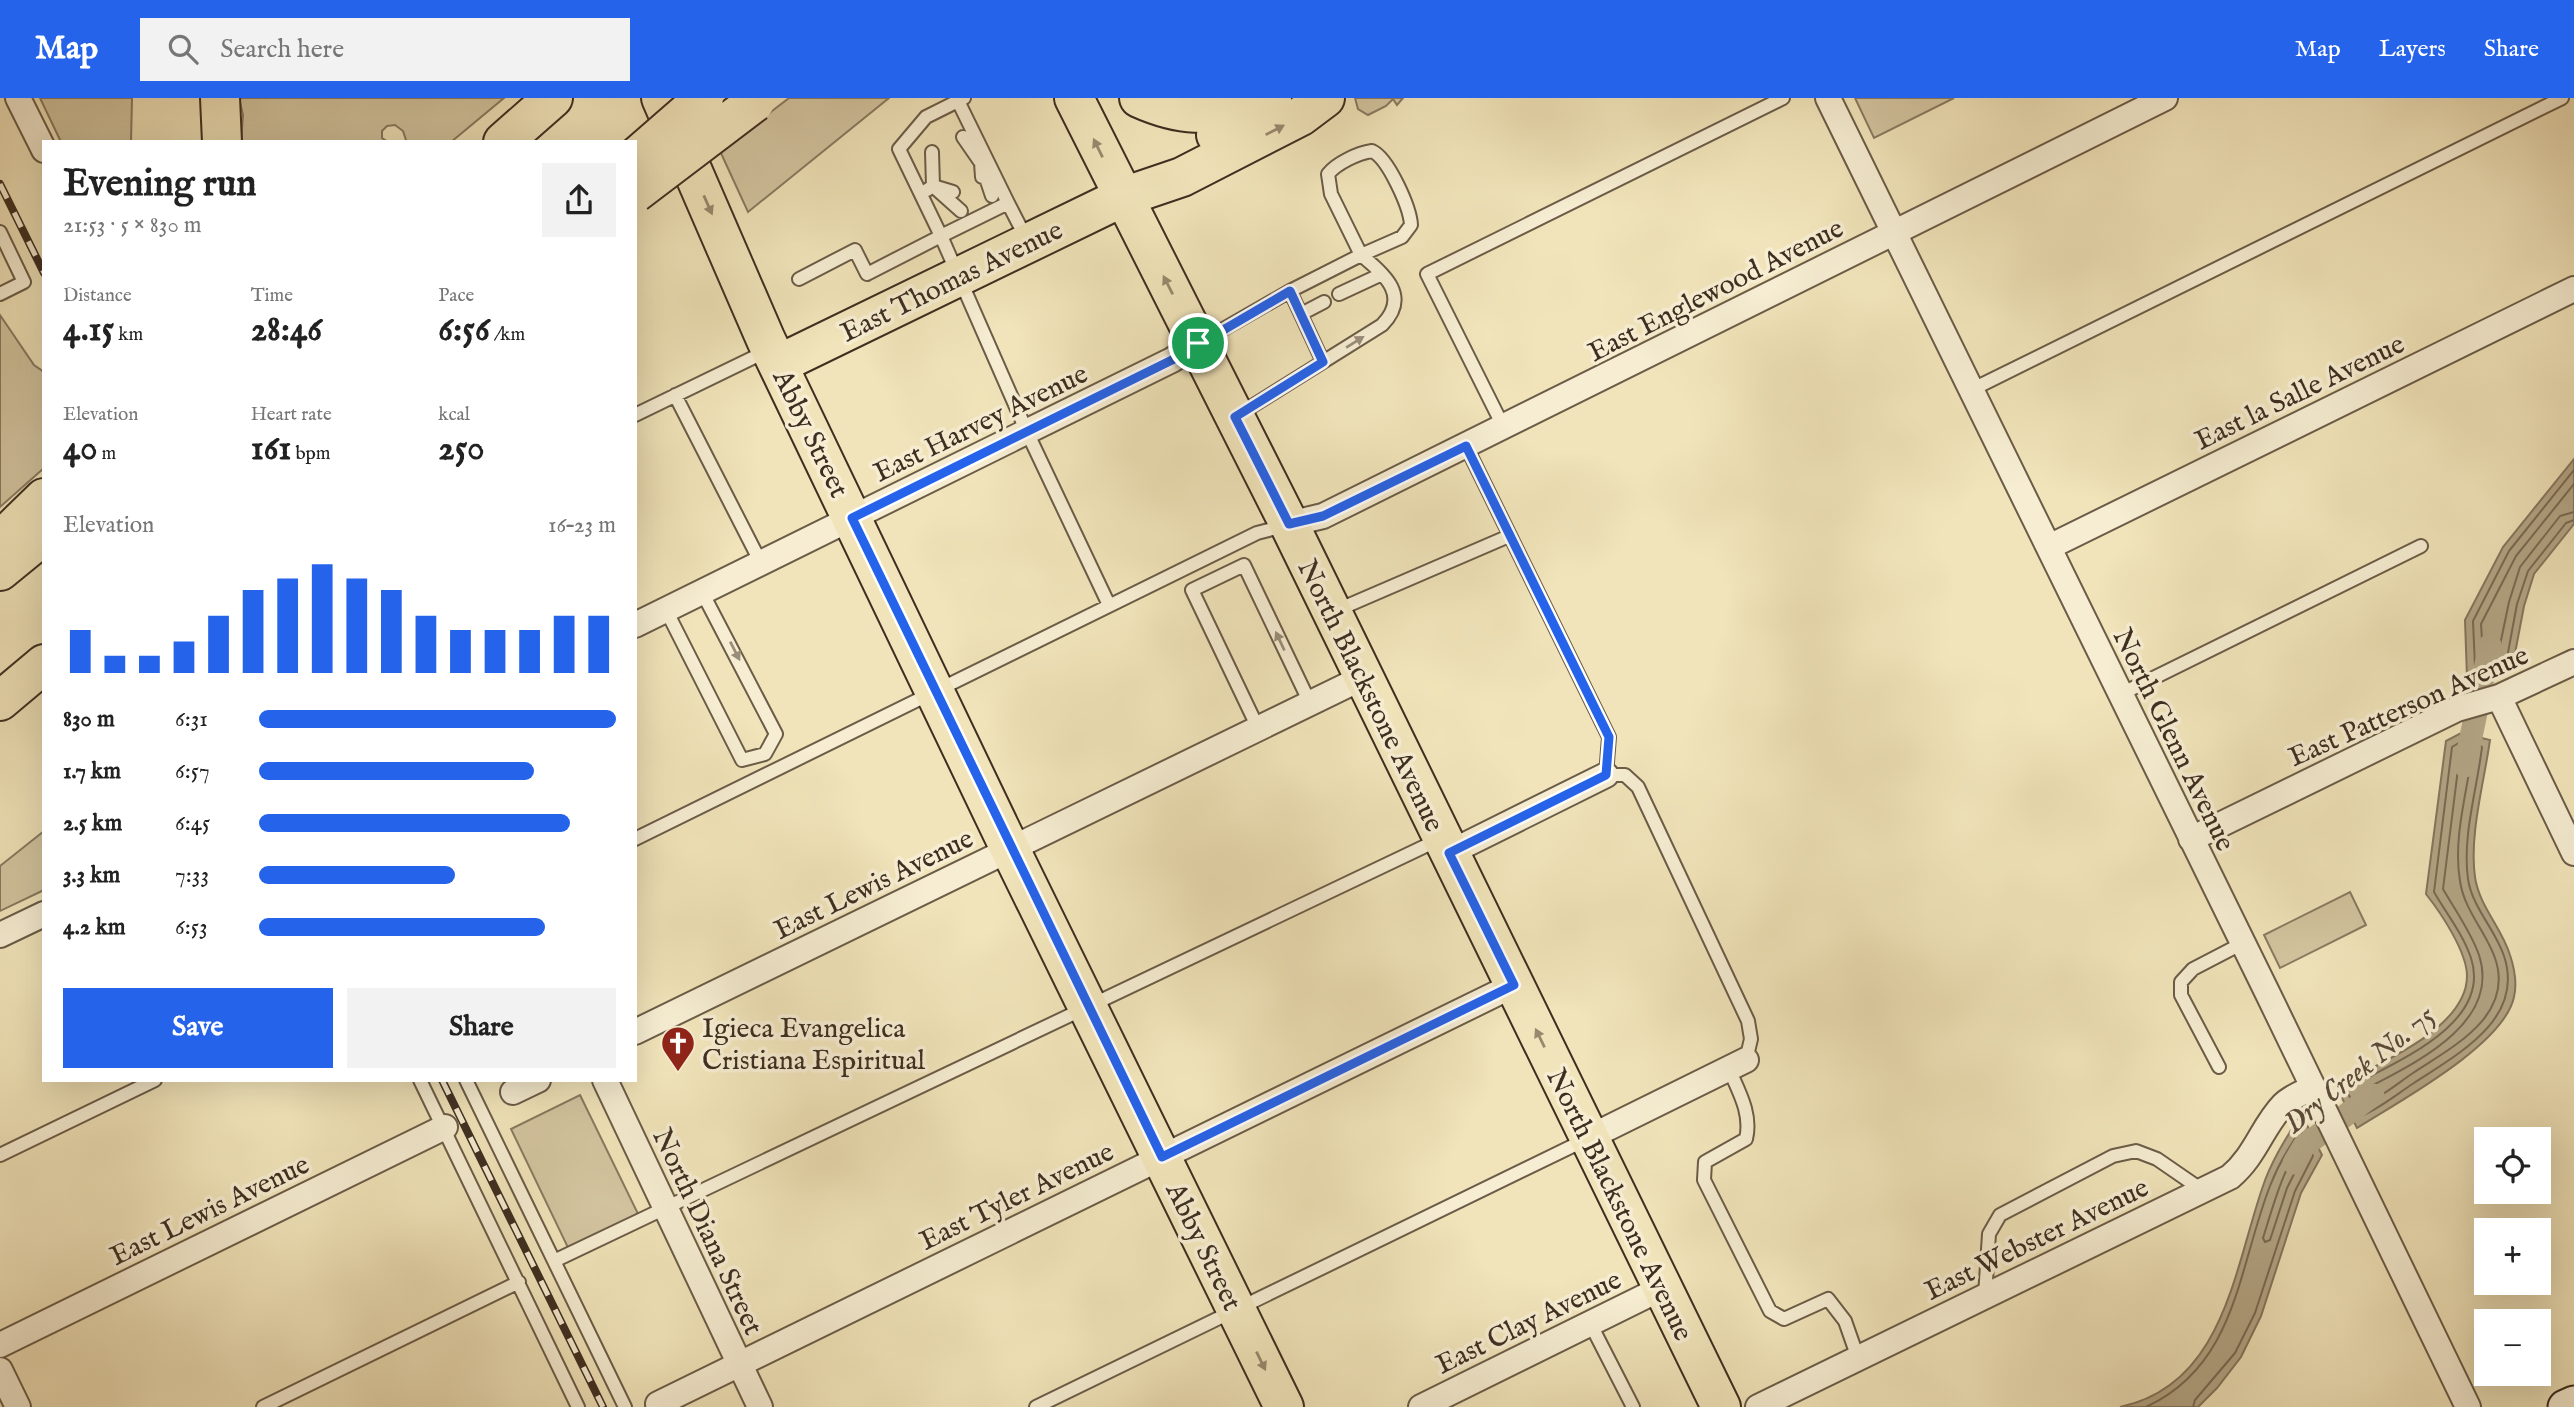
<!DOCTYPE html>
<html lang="en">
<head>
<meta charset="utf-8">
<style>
	:root { --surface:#fff; --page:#f2f2f2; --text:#222; --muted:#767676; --accent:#2563eb }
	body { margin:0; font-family:"IM FELL English",serif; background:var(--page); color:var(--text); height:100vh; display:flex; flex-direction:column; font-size:26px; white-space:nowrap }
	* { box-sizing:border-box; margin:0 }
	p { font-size:23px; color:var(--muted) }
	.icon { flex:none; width:38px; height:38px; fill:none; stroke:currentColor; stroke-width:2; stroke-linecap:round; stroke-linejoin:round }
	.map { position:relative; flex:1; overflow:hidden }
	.sheet { position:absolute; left:42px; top:42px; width:595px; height:942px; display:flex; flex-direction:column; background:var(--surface); border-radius:0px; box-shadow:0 7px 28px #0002 }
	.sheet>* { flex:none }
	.tools { position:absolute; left:2474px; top:1029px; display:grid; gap:14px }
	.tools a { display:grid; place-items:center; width:77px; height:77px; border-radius:0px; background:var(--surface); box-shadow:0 7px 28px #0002; font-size:35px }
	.pin { position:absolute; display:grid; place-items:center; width:60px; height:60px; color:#fff; margin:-30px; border:4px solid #fff; border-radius:50%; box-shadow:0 2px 7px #0007 }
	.round { display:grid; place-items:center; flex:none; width:74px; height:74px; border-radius:0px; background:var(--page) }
	.overview { display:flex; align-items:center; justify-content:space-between; height:119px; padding:0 21px }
	h1 { font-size:38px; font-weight:700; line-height:52px }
	.stats { display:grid; grid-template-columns:repeat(3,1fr); gap:10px; height:119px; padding:7px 21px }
	.stats div { display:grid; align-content:center }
	.stats b { font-size:35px; font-weight:700 }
	.stats small { font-size:19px; font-weight:400 }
	.stats p { font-size:19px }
	.chart { height:196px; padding:14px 21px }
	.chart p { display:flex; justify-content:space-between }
	.chart svg { width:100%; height:126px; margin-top:7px; stroke:var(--accent); stroke-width:6 }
	.action { display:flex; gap:14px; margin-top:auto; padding:14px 21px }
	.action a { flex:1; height:80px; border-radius:0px; background:var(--accent); color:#fff; font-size:28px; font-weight:700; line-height:80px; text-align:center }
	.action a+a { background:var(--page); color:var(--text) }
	ul { padding:0 21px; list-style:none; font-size:23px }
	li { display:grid; grid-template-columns:112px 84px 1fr; align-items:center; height:52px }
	li i { height:18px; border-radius:9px; background:var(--accent) }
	header { display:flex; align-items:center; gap:42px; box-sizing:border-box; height:98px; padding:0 35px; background:var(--accent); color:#fff }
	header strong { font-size:33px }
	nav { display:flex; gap:38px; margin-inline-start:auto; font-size:24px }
	.search { width:490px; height:63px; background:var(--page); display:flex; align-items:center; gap:18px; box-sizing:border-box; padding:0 24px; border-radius:0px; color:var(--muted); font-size:26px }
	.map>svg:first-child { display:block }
</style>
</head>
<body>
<header>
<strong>Map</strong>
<div class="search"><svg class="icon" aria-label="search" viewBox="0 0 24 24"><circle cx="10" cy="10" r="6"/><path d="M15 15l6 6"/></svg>Search here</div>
<nav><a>Map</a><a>Layers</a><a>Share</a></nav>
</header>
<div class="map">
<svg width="2574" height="1309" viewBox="0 0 2574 1309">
	<rect width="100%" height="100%" fill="#f1e4ba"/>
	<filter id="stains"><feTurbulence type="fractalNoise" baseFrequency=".00286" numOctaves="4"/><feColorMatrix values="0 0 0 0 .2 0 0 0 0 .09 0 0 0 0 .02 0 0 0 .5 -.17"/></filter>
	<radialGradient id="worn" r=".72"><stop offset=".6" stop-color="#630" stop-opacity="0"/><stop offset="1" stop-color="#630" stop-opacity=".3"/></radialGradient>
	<path fill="#d3c5a0" stroke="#887a60" stroke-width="2" d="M40,0H132L131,44H61Z
		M239,0H504L451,44H404L406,42L403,33L395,27L387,28L382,33V40L388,44H241L243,17Z
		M789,0H889L748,114L720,53Z
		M1355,0H1403L1397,7L1393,1L1386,8L1368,17L1358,11Z
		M1855,0H1954L1874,40Z
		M0,217L34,267L44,274V370L0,409Z
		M44,733V792L0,813V768Z
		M2350,794L2366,827L2280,870L2264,837Z
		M580,997L642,1124L572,1158L511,1031Z"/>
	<path fill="#b4a686" stroke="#85765e" stroke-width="2" d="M2574,361V426L2534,476L2524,508L2513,566L2467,580L2465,522L2503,449Z
		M2461,635L2490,642C2484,685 2469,737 2475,779C2479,808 2502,830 2510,857C2514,869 2517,886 2514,899C2504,947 2398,1004 2357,1030L2336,988C2376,967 2467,931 2467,878C2467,854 2441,815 2426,796L2446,643Z
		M2298,1021L2305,1023L2322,1057L2301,1095L2261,1218L2241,1259L2217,1290L2198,1309H2120C2224,1287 2234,1171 2263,1088C2271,1064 2285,1042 2298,1021Z"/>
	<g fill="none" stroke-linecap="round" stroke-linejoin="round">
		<path stroke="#796a54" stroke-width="2" d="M2574,372L2509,453L2473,523L2475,569L2507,560L2517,506L2528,473L2566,425L2574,422
			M2574,386L2516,458L2481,526L2483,557L2499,552L2509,504L2520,469L2560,418L2574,414
			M2462,643L2479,647L2482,649C2477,692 2462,738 2468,781C2472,809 2495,831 2504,858C2525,921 2458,956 2414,985C2397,996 2379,1011 2361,1018L2347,994L2348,990C2392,965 2493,927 2471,860C2463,836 2446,815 2434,794L2452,649Z
			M2463,652L2470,654L2472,657C2466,698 2453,742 2460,783C2464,812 2486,834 2495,860C2515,918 2452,949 2413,975C2398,985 2381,1000 2364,1005L2359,997L2360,994C2408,968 2502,928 2479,857C2471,834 2455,812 2443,791L2460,655Z
			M2301,1052L2303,1058L2287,1090L2270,1142L2265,1144L2263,1140C2269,1122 2286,1058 2301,1052Z
			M2146,1309C2237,1267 2238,1170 2270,1088C2277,1070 2287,1052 2298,1036L2301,1034L2313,1058L2295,1093L2255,1215L2235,1255L2195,1302L2193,1309"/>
		<path stroke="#b4a686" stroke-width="23" d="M2465,668L2490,547
			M2294,1065L2304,1048L2373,997"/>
		<g stroke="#6b5c47" stroke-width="16">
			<path id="service" d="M958,3L1008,105L941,138L899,51L926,19L964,0
				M963,39L981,65L984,64
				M1372,53C1388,60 1410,109 1411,127L1402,139L1361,157L1331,96L1328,76C1337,65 1358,55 1372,53Z
				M982,79L981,65L992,98
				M927,92L933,88L932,54
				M953,94L933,88L961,113
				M1008,105L1027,142
				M0,134L24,184L0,196
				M799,181L855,152L867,176L941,138L1027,334L1109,507
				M1290,193L1323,264
				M1339,196L1382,176
				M1301,216L1324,204
				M1201,244L1290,193L1361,157C1386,177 1410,199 1382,227L1238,317
				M1971,292L2562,0
				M675,297L761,465
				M635,317L767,253
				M1504,330L1427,176L1783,0
				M1466,348L1609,639L1606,677H1625L1638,689L1748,923L1751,941L1746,962
				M666,512L742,662L765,656L776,636L702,494
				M1335,513L1509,438
				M2119,597L2421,448
				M1258,630L1192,492L1244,467L1310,605
				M635,741L1257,435L1284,428
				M2219,969L2181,897V884L2193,871L2243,845
				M1729,971C1739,994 1752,1016 1746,1041L1705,1064L1704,1082L1770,1213L1784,1221L1828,1201L1845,1223L1858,1260
				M420,982L578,1309
				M466,982L625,1309
				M0,1057L155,982
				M554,1163L1438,742
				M1985,1198L1989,1136L2000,1117L2113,1058L2136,1053L2157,1061L2202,1092
				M1590,1225L1633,1309
				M263,1309L519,1184
				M1036,1309L1585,1042"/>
		</g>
		<g stroke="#6b5c47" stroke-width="28">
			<path id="minor" d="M18,0L44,52
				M1828,0L2267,894L2468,1309
				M1289,426L1323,418L2165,0
				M2049,449L2574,191
				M635,527L1172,262L1198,245
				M2499,599L2574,755
				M2191,741L2457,611L2499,599L2574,564
				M1449,755L1606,677
				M0,837L44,816
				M635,934L1364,579
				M605,982L760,1309
				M513,994L538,982
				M1588,1040L1746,962
				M0,1247L445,1029
				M0,1272L18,1309
				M658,1306L1514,887
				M1421,1309L1662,1190
				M1758,1309L2230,1079C2256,1057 2262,1029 2283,1007C2291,999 2302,995 2312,990"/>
		</g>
		<g stroke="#3e2e21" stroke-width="37">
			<path id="secondary" d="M2565,1309L2574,1305"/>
		</g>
		<g stroke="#3e2e21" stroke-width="42">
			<path id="primary" d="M661,0L766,242L1010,751L1284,1309
				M1074,0L1289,426L1721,1309
				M779,266L1123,99"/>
		</g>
		<g stroke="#3e2e21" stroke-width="42">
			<path id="motorway" d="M220,0L222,44
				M1139,0C1179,18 1211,20 1251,4
				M1216,37L1272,0
				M503,44L553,0
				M1123,99L1182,79L1301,18L1325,0
				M0,443L44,400
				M0,473L44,437
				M0,603L44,566"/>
		</g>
		<use href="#service" stroke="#f6edd2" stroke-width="12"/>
		<use href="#minor" stroke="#f6edd2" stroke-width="24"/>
		<use href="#secondary" stroke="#f6edd2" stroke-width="33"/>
		<use href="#primary" stroke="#f1e4ba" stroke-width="38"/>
		<use href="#motorway" stroke="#f1e4ba" stroke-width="38"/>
		<g stroke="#3e2e21" stroke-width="8">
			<path id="rail" d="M0,86L44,175
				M442,982L603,1309"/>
		</g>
		<use href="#rail" stroke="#f6edd2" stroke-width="5" stroke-dasharray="16" stroke-linecap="butt"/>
		<g stroke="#3e2e21" stroke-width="42" stroke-linecap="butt">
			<path id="motorway-bridge" d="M635,60L704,0
				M635,95L755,4"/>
		</g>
		<use href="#motorway-bridge" stroke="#f1e4ba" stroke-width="38"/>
	</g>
	<defs><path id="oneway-solid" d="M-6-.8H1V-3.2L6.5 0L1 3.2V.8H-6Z" transform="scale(1.75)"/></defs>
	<g fill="#98896e">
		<use href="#oneway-solid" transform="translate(1275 32) rotate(-27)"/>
		<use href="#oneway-solid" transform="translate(1098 50) rotate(-116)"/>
		<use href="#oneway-solid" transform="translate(708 107) rotate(66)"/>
		<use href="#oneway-solid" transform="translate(1168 187) rotate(-117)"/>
		<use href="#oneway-solid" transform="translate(1540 940) rotate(-116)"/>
		<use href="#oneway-solid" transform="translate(1261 1263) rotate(64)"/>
	</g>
	<g fill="#9a8e7a">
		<use href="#oneway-solid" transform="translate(1355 244) rotate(-32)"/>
		<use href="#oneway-solid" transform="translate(1280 543) rotate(-115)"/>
		<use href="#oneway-solid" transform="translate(735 553) rotate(63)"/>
	</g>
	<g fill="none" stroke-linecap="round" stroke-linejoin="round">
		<g stroke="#fff" stroke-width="14">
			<path id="route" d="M1290,193L1323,264L1235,319L1289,426L1323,418L1466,348L1609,639L1606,677L1449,755L1514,887L1162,1059L852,420L1172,262Z"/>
		</g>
		<use href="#route" stroke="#2563eb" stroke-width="9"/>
	</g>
	<defs>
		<g id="church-pin" transform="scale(1.75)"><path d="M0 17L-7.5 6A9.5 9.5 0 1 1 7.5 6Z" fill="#8f2418" stroke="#f6edd2"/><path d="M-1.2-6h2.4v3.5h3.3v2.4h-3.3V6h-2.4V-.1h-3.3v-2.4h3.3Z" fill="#fff"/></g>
	</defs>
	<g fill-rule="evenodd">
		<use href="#church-pin" x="678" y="945"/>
	</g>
	<g text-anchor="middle" stroke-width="7" stroke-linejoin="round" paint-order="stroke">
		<g font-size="28" fill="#3e2e21" stroke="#f6edd2">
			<text transform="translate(951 182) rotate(-26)" y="10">East Thomas Avenue</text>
			<text transform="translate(1715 191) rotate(-27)" y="10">East Englewood Avenue</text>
			<text transform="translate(2299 293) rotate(-26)" y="10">East la Salle Avenue</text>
			<text transform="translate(980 324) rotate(-26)" y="10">East Harvey Avenue</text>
			<text transform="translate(812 335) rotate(64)" y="10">Abby Street</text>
			<text transform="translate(1372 597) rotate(64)" y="10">North Blackstone Avenue</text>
			<text transform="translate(2408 607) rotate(-24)" y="10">East Patterson Avenue</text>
			<text transform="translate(2175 641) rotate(64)" y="10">North Glenn Avenue</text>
			<text transform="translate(873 785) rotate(-26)" y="10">East Lewis Avenue</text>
			<text transform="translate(1016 1097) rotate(-26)" y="10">East Tyler Avenue</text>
			<text transform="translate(1621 1106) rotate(64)" y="10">North Blackstone Avenue</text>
			<text transform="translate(209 1111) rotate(-26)" y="10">East Lewis Avenue</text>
			<text transform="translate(709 1133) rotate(65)" y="10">North Diana Street</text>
			<text transform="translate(2036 1140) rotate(-26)" y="10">East Webster Avenue</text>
			<text transform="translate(1205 1148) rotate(64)" y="10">Abby Street</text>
			<text transform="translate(1528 1223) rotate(-26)" y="10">East Clay Avenue</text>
		</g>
		<g font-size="28" fill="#3e2e21" stroke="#f6edd2" text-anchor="start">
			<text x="702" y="939">Igieca Evangelica<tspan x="702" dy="32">Cristiana Espiritual</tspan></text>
		</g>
		<g font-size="30" font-style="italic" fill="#5c4c3a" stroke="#f6edd2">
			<text transform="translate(2359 971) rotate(-39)" y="10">Dry Creek No. 75</text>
		</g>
	</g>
	<rect width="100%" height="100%" filter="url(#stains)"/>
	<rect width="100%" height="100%" fill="url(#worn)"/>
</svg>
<div class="tools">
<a><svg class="icon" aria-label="locate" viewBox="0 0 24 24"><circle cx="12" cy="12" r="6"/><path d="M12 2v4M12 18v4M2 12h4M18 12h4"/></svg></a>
<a>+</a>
<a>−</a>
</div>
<div class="pin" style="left:1198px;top:245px;background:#1e9e55"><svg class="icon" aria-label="arrive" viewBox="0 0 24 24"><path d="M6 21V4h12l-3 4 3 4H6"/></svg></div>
<section class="sheet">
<div class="overview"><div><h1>Evening run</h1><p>21:53 · 5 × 830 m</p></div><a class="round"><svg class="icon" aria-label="share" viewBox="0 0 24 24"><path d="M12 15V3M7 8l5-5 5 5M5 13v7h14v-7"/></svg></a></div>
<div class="stats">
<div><p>Distance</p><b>4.15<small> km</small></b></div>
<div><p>Time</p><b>28:46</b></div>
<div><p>Pace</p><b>6:56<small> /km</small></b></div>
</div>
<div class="stats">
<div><p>Elevation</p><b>40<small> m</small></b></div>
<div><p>Heart rate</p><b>161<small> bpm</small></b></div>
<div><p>kcal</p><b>250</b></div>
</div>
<div class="chart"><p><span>Elevation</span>16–23 m</p>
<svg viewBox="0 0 160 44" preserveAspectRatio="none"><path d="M5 44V29M15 44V38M25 44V38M35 44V33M45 44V24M55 44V15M65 44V11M75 44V6M85 44V11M95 44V15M105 44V24M115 44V29M125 44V29M135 44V29M145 44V24M155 44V24"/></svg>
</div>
<ul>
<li><b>830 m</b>6:31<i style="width:100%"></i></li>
<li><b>1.7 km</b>6:57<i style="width:77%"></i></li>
<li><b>2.5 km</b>6:45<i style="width:87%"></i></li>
<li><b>3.3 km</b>7:33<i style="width:55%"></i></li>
<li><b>4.2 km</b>6:53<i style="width:80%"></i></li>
</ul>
<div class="action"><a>Save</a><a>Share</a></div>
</section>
</div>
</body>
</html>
